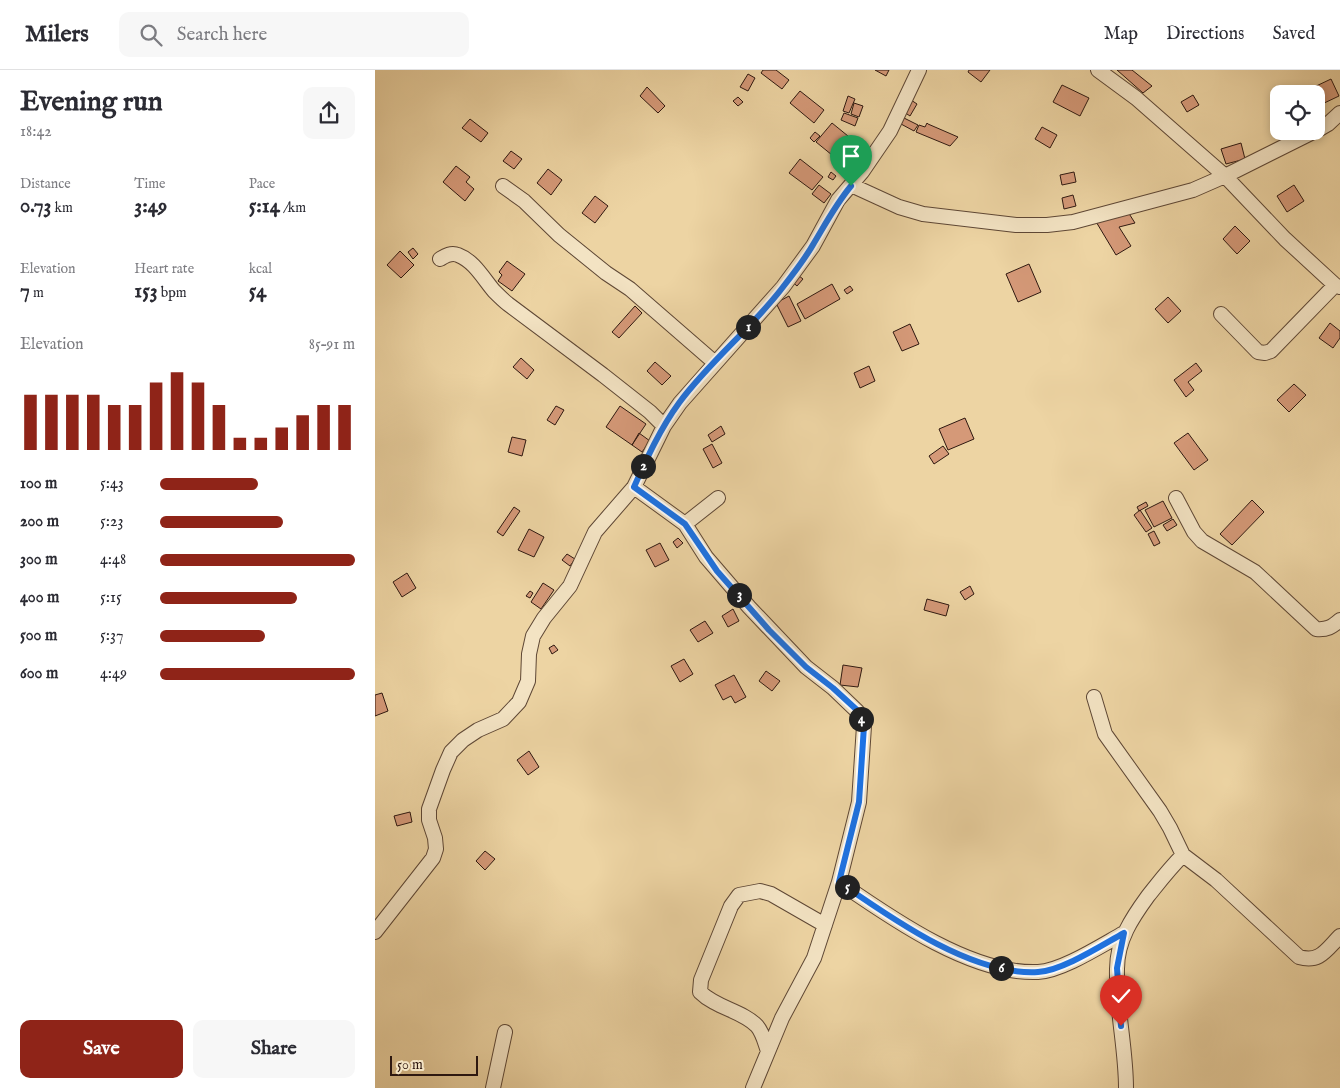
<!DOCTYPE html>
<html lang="en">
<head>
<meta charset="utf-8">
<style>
	:root { --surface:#fff; --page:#f7f7f7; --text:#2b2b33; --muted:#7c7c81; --line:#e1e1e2; --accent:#8f2418 }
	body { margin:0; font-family:"IM FELL English",serif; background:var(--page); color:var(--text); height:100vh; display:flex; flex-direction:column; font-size:19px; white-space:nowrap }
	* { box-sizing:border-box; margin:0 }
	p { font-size:16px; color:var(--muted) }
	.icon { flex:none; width:28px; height:28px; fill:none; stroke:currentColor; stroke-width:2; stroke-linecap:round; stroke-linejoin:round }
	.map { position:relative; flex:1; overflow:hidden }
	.side { display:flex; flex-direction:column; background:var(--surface); width:375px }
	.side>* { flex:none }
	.controls { position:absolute; left:895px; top:15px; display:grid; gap:10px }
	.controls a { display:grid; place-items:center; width:55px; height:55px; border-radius:10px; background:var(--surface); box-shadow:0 2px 8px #0003; font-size:25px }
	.scale { position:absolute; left:15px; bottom:12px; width:88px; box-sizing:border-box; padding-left:5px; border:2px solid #2e1810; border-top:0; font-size:14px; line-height:18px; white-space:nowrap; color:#2e1810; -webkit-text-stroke:4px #f3e3c3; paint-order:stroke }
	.pin { position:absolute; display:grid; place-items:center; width:42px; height:42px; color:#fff; margin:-51px -21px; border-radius:50% 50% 50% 0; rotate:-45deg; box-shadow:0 0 5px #0007 }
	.pin .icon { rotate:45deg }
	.km { position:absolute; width:25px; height:25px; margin:-12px; border-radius:50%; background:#222; color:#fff; font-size:14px; line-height:25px; text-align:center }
	.round { display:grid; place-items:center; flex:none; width:52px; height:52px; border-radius:10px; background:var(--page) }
	.summary { display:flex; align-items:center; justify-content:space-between; height:85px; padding:0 20px }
	h1 { font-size:28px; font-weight:700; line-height:38px }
	.metrics { display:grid; grid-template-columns:repeat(3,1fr); gap:8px; height:85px; padding:5px 20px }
	.metrics div { display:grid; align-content:center }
	.metrics b { font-size:21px; font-weight:700 }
	.metrics small { font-size:14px; font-weight:400 }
	.metrics p { font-size:14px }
	.chart { height:140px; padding:10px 20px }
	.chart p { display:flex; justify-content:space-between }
	.chart svg { width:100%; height:90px; margin-top:5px; stroke:var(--accent); stroke-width:6 }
	.action { display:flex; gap:10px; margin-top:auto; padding:10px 20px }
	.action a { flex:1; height:58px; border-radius:10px; background:var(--accent); color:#fff; font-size:20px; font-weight:700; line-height:58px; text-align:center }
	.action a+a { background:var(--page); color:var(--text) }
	ul { padding:0 20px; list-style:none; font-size:16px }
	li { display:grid; grid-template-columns:80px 60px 1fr; align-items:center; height:38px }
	li i { height:12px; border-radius:6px; background:var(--accent) }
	header { display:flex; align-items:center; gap:30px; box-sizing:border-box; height:70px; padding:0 25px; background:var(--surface); border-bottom:1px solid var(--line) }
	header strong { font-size:24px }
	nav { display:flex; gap:28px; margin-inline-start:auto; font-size:18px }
	.search { width:350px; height:45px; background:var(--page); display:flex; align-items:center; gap:12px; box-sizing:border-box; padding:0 18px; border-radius:10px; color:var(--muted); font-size:19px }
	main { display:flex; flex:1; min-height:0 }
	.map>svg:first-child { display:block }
</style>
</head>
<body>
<header>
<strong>Milers</strong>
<div class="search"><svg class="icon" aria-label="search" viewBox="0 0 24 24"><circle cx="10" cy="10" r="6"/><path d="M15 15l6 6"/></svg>Search here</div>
<nav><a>Map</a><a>Directions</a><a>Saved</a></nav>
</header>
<main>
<section class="side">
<div class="summary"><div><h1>Evening run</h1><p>18:42</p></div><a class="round"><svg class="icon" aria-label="share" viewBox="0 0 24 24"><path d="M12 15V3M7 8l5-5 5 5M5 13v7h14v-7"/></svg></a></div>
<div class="metrics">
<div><p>Distance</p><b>0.73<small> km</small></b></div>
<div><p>Time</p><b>3:49</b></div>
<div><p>Pace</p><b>5:14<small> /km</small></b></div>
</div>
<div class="metrics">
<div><p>Elevation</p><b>7<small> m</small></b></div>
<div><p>Heart rate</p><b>153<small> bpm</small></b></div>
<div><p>kcal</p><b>54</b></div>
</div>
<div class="chart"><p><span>Elevation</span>85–91 m</p>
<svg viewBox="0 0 160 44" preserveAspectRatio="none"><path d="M5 44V17M15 44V17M25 44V17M35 44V17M45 44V22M55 44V22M65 44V11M75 44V6M85 44V11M95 44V22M105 44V38M115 44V38M125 44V33M135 44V27M145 44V22M155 44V22"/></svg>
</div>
<ul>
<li><b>100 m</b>5:43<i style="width:50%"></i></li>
<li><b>200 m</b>5:23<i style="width:63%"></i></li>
<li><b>300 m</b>4:48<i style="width:100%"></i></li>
<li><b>400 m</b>5:15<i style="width:70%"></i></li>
<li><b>500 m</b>5:37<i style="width:54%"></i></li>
<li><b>600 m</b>4:49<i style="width:100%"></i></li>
</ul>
<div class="action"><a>Save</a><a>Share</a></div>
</section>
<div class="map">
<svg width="965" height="1018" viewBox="0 0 965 1018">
	<rect width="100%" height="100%" fill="#edd4a3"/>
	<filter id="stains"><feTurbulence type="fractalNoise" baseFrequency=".004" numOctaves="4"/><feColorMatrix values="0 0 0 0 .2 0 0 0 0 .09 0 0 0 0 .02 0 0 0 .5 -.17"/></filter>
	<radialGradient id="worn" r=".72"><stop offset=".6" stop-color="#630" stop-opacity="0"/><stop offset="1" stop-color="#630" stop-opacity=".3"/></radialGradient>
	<path fill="#d59978" stroke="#2e1810" d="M388,0H401L414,10L407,19L386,3Z
		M500,0H514L511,6Z
		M594,0H615L606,12L593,2Z
		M742,0H757L777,16L768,23Z
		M373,4L380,8L373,21L365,17Z
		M956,9L964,26L945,35L941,24H940L937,18Z
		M687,15L714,28L705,46L678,32Z
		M272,17L290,36L283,43L265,26Z
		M425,21L449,40L439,53L415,33Z
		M818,25L824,35L812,42L806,32Z
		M473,26L480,29L474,43L468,41Z
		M363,27L368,32L363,36L358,31Z
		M536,30L542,34L535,46L529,42Z
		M479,33L488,36L484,47L476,44Z
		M469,43L483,48L480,56L466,50Z
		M529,48L543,55L539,61L526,54Z
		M95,49L113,63L106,72L87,58Z
		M457,53L473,66L457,85L441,72Z
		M552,53L553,54L583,67L575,76L541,62L544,55L550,57Z
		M667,57L682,65L675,78L660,69Z
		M440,62L445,66L439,72L435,68Z
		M476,67L493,84L486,90L469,74Z
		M866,73L870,89L851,94L846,79Z
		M136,81L147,89L139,99L128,91Z
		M425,89L448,107L437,120L414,103Z
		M81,96L95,107L91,112L99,119L90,131L68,112Z
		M173,99L187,110L176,125L162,113Z
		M456,102L461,106L458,110L453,107Z
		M699,102L701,112L687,115L685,105Z
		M444,115L456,124L449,133L437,124Z
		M919,115L929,131L912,142L902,126Z
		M698,125L701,136L689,139L687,128Z
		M220,126L233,136L220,153L207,143Z
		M753,142L760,153L744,157L756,176L741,185L720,150Z
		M860,156L875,171L862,184L848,169Z
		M38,178L43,184L38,189L33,182Z
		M25,181L39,195L26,208L12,195Z
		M132,191L150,204L137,221L123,211L127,205L124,202Z
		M654,194L666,222L643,232L631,204Z
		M419,202L428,209L422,216L414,209Z
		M457,214L465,229L430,249L422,234Z
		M475,216L478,220L472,224L469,220Z
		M414,226L426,251L413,257L401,233Z
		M793,227L806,241L793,253L780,239Z
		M260,236L267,243L244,268L237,262Z
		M955,253L965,261V268L958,278L944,268Z
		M535,254L544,274L527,281L518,262Z
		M146,288L159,300L152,309L138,297Z
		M280,292L296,306L287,315L272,301Z
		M821,293L827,301L813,312L819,320L811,327L799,310Z
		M494,296L500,311L485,318L479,303Z
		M919,314L931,325L914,342L902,330Z
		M181,336L189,340L180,355L172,350Z
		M245,336L271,354L257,375L231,357Z
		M590,348L599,369L573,380L564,359Z
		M346,356L350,364L337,372L333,365Z
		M264,363L275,371L267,382L257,375Z
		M813,363L833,390L819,400L799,373Z
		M137,367L151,370L147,386L133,382Z
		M337,374L347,393L338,398L328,379Z
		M568,376L574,384L559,394L554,386Z
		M877,430L889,442L857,475L845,464Z
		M788,431L797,448L779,457L770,440Z
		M771,432L773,436L764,441L762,437Z
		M139,437L145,441L128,466L122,462Z
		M765,440L777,458L771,462L759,445Z
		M798,449L802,455L792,461L788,455Z
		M154,459L169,467L159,487L143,480Z
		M779,461L785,473L779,476L773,464Z
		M303,468L308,473L302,478L298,472Z
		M285,473L294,490L280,497L271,480Z
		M192,484L200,489L195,496L187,490Z
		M32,503L41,518L27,527L18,512Z
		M168,513L179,520L166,539L156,532Z
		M595,516L599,524L590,530L585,522Z
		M155,521L158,523L155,528L151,526Z
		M552,529L574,535L571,546L549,540Z
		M358,539L364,551L353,557L347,546Z
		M330,551L338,563L323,572L315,560Z
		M179,575L183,580L177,584L174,578Z
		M309,589L318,604L305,612L296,596Z
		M468,595L487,598L483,617L465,615Z
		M391,601L405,611L397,621L384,611Z
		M359,605L371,627L360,633L356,626L348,630L340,615Z
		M7,623L13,641L0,646V625Z
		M154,681L164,697L153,705L142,690Z
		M35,742L37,752L22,756L19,746Z
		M110,781L120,789L110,800L101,791Z"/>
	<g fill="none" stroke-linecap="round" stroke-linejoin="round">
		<g stroke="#5e4735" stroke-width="16">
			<path id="street" d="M723,0L761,28L850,106L910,169L960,215L965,217
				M941,61L953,54L965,43
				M476,115L524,137L548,144L641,155H672L698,152L818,120L850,106L940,61
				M128,116L149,131L184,165L231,203L255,219L339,292
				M65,189C70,186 76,182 83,185C99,191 108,208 119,221C123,225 128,230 133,234L228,305L275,342L289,356
				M846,244L883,282L890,283L896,281L960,215
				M259,417L310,454L331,487L374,537L431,597L458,618L482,641L489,656L484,732L464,812L439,888L407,948L378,1018
				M801,428L819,462L827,471L880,502L941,559C952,560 957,557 965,550
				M310,454L343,428
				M719,627L730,664L785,741L795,758L808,785L841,810L924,887C945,893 951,880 965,866
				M464,812C516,848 597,905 663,902C687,901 727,875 749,863
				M0,862L58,788L61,779L60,768L54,750V739L68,700L76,682L88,670L103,660L128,649L144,632L153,611L154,584L158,566L169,548L195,516L220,462L259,417L289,356L305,333L408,217L438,176L463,130L487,102L515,61L544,0
				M393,981C390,973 388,963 382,956C368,941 341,938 325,922L326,910L356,836L364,825L385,821L396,824L450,855
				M118,1018L130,962
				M751,1018C751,978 741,939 742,899C742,870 757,848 773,826C785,811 794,799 808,785"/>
		</g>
		<use href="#street" stroke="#f3e3c3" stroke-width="14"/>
	</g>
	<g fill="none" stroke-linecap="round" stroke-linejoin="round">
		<g stroke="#fff" stroke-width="10">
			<path id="route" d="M476,116C461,134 451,153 439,173C430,189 419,203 408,217C377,258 335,291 304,333C285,359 272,388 259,417L310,454L342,501L394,560L431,597L458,618L482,640L489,656L484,732L464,812C516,848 597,906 663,902C687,901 727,875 749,863L742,898L746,956"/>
		</g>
		<use href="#route" stroke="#1a73e8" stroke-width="6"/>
	</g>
	<rect width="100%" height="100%" filter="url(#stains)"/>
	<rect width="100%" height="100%" fill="url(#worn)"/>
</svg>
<div class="controls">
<a><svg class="icon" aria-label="locate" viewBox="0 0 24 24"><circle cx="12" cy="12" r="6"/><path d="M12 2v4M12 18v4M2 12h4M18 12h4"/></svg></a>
</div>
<div class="scale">50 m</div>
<div class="pin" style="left:476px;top:116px;background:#1e9e55"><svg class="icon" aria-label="arrive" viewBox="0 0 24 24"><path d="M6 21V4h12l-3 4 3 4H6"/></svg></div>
<div class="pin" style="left:746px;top:956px;background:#d93025"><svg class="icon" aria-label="check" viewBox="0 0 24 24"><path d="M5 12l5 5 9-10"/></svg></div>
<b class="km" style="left:373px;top:257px">1</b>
<b class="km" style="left:268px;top:396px">2</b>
<b class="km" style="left:364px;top:525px">3</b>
<b class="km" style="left:486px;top:649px">4</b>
<b class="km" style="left:472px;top:817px">5</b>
<b class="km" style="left:626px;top:898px">6</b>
</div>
</main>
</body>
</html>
